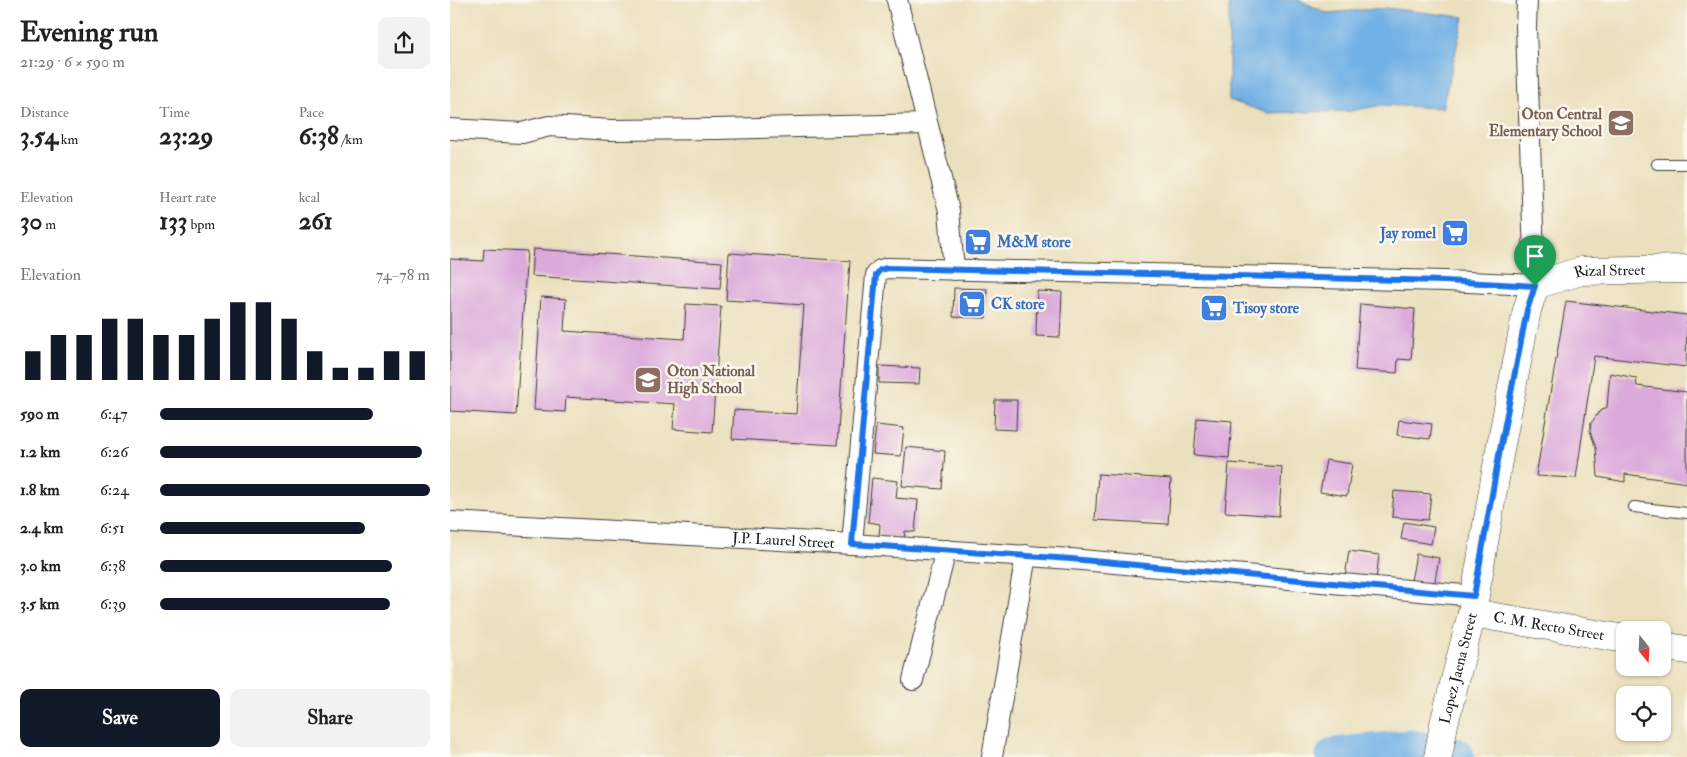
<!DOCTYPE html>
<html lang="en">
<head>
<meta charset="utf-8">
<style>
	:root { --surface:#fff; --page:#f2f2f2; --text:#222; --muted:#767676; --accent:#111827 }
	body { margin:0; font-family:"IM FELL Double Pica",serif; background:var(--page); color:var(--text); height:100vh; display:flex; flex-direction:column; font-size:19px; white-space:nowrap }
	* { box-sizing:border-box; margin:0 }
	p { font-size:16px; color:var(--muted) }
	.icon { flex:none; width:28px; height:28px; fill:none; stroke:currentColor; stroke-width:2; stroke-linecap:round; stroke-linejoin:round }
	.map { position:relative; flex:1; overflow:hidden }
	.sheet { display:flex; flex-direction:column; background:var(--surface); width:450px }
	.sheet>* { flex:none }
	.needle { width:32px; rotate:162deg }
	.controls { position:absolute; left:1166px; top:621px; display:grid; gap:10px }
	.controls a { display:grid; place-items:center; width:55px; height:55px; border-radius:10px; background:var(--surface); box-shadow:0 1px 4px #0004; font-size:25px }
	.pin { position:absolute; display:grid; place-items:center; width:42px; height:42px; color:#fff; margin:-51px -21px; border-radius:50% 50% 50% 0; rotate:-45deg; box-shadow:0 0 5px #0007 }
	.pin .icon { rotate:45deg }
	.round { display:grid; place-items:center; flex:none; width:52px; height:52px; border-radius:10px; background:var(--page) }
	.summary { display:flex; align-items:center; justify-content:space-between; height:85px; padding:0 20px }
	h1 { font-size:28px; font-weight:700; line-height:38px }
	.figures { display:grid; grid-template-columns:repeat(3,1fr); gap:8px; height:85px; padding:5px 20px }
	.figures div { display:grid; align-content:center }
	.figures b { font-size:25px; font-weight:700 }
	.figures small { font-size:14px; font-weight:400 }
	.figures p { font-size:14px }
	.chart { height:140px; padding:10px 20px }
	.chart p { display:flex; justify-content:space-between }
	.chart svg { width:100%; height:90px; margin-top:5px; stroke:var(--accent); stroke-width:6 }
	.button { display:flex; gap:10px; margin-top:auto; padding:10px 20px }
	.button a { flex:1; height:58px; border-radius:10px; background:var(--accent); color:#fff; font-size:20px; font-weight:700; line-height:58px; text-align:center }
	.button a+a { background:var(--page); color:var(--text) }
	ul { padding:0 20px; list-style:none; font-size:16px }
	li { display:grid; grid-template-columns:80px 60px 1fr; align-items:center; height:38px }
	li i { height:12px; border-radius:6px; background:var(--accent) }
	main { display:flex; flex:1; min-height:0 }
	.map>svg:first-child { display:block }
</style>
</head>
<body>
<main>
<section class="sheet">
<div class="summary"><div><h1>Evening run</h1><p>21:29 · 6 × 590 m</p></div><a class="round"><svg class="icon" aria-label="share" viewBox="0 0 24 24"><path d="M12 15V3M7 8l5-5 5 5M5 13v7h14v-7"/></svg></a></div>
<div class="figures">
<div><p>Distance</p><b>3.54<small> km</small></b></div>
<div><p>Time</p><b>23:29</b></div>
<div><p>Pace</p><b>6:38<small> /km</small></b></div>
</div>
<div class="figures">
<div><p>Elevation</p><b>30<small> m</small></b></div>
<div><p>Heart rate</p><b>133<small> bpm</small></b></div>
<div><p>kcal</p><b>261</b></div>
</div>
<div class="chart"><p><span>Elevation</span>74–78 m</p>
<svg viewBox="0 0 160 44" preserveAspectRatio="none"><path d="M5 44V30M15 44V22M25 44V22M35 44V14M45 44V14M55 44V22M65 44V22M75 44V14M85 44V6M95 44V6M105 44V14M115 44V30M125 44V38M135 44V38M145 44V30M155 44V30"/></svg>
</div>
<ul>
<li><b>590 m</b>6:47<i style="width:79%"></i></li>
<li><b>1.2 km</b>6:26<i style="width:97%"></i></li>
<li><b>1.8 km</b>6:24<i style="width:100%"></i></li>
<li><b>2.4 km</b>6:51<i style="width:76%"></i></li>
<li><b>3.0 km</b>6:38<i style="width:86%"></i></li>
<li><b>3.5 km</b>6:39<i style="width:85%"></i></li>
</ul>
<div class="button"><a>Save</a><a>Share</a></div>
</section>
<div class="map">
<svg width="1237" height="757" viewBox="0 0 1237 757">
	<rect width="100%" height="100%" fill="#fbf7ec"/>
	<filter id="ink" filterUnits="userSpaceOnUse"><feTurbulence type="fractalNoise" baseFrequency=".02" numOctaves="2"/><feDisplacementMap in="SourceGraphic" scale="10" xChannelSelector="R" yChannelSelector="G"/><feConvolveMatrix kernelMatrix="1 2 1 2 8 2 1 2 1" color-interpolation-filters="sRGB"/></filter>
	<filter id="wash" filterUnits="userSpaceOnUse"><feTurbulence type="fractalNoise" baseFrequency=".0096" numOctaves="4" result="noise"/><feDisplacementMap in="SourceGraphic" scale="20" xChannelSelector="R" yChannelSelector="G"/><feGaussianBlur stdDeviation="1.12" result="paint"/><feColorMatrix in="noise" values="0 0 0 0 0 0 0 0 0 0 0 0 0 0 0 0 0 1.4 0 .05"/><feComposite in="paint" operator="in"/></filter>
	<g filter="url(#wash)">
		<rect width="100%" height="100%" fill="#ebe0be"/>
		<path fill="#72b1e5" stroke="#476680" d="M779,0H849L877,13L936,8L1014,17L992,108L932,105L901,111L817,113L779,100Z"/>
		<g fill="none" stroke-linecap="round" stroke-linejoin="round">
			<path stroke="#72b1e5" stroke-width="39" d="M885,757L960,749L1005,757"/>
		</g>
		<g id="blocks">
			<path fill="#dbaadb" d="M34,249L77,251L66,415L0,411V259L33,261Z
				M83,249L272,262L270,289L81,276Z
				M279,253L400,261L387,445L282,439L284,410L346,414L354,305L276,300Z
				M504,288L537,289L536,318L503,317Z
				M587,291L612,292L610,337L586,336Z
				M91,297L116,299L114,331L234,339L236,304L271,306L262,432L223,429L225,404L116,397L115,412L84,410Z
				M1116,301L1237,315L1236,367L1144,356L1126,478L1086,476Z
				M910,304L965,309L961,360L948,359L947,373L905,370Z
				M429,366L470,368L469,384L429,383Z
				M1160,373L1186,378L1187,386L1237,392V483L1175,474V482L1148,477L1146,448L1140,431L1141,423L1149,412L1157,407Z
				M545,400H567L566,430L544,429Z
				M747,418L782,421L779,458L744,455Z
				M949,420L982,424L980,439L947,435Z
				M426,425L454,428L451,456L423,454Z
				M456,447L495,451L492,489L452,486Z
				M876,460L902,464L897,496L870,492Z
				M779,463L832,467L829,516L775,512Z
				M648,474L721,479L718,524L645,520Z
				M422,478L448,481L446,498L468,500L465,532L455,531L454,539L429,537L430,524L418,522Z
				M944,491L981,494L978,520L942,517Z
				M954,522L984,527L981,544L951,539Z
				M899,551L929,555L926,580L895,577Z
				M966,554L989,558L984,586L961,581Z"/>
		</g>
	</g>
	<g filter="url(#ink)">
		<use href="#blocks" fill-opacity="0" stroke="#3b3934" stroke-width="1"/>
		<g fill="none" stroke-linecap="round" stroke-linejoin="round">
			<g stroke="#3b3934" stroke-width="12">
				<path id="service" d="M1207,164H1237
					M1184,507L1237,513"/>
			</g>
			<g stroke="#3b3934" stroke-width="22">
				<g id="minor">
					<path d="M447,0L499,211L504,270"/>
					<path d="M0,129L72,133L99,126L161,130L266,129L477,124"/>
					<path id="s1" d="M0,522L402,544L621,559L1024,596"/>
					<path d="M402,544L426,275L430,270L437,268L995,281L1085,285L1076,27L1077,0"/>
					<path d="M463,680L496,550"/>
					<path d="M542,757L576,555"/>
				</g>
			</g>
			<g stroke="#3b3934" stroke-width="29">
				<g id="secondary">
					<path id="s2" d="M1022,613L1175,639"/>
					<path d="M1212,646L1237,650"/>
				</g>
			</g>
			<g stroke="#3b3934" stroke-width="29">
				<g id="primary">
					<path id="s3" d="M988,757L994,724L1022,613L1049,455L1077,310L1085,285L1131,271L1237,269"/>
				</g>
			</g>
			<use href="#service" stroke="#fff" stroke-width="10"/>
			<use href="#minor" stroke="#fff" stroke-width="20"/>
			<use href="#secondary" stroke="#fff" stroke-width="28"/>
			<use href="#primary" stroke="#fff" stroke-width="28"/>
		</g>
	</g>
	<g fill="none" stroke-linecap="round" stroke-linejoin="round" filter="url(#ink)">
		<g stroke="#fff" stroke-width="10">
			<path id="route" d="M437,268L995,281L1085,286L1077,310L1049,455L1024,596L621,559L402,544L426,275L430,270Z"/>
		</g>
		<use href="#route" stroke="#1a73e8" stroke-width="6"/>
	</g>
	<defs>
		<g id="school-square" transform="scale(1.4375)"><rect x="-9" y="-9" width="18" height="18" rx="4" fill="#8d6e63" stroke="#fbf7ec"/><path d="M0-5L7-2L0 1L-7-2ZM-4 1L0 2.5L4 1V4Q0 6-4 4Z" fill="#fff"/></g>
		<g id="supermarket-square" transform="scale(1.4375)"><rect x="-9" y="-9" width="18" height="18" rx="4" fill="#3f7fe0" stroke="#fbf7ec"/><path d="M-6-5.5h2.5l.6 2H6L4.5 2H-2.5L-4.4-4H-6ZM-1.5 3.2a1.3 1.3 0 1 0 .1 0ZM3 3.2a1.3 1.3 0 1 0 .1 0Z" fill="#fff"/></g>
	</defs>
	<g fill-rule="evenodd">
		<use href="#school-square" x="1171" y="123"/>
		<use href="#supermarket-square" x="1005" y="233"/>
		<use href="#supermarket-square" x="528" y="242"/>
		<use href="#supermarket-square" x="522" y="304"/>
		<use href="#supermarket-square" x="764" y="308"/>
		<use href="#school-square" x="198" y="380"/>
	</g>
	<g text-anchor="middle" stroke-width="5" stroke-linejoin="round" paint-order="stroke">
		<g font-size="15" font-weight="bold" fill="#785e54" stroke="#fbf7ec" text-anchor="end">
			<text x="1152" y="119">Oton Central<tspan x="1152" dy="17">Elementary School</tspan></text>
			<text x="217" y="376" text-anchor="start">Oton National<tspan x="217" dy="17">High School</tspan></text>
		</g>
		<g font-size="15" font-weight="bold" fill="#366cbe" stroke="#fbf7ec" text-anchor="start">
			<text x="986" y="238" text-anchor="end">Jay romel</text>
			<text x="547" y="247">M&amp;M store</text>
			<text x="541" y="309">CK store</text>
			<text x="783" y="313">Tisoy store</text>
		</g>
		<g font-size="15" fill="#1c1c1c" stroke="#fbf7ec">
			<text dy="5" stroke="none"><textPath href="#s3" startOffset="559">Rizal Street</textPath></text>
			<text dy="5" stroke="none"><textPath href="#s1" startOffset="334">J.P. Laurel Street</textPath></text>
			<text dy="5" stroke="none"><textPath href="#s2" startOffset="78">C. M. Recto Street</textPath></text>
			<text dy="5" stroke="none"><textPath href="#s3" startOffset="91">Lopez Jaena Street</textPath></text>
		</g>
	</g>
</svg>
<div class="controls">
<a><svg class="needle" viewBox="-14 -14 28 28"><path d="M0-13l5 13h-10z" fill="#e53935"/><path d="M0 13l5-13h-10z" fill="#767676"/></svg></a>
<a><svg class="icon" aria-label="locate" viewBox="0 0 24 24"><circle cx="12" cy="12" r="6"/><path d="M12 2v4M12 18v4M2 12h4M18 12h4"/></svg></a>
</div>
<div class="pin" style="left:1085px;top:286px;background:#1e9e55"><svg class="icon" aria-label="arrive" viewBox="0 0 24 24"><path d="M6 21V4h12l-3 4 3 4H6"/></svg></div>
</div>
</main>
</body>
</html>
